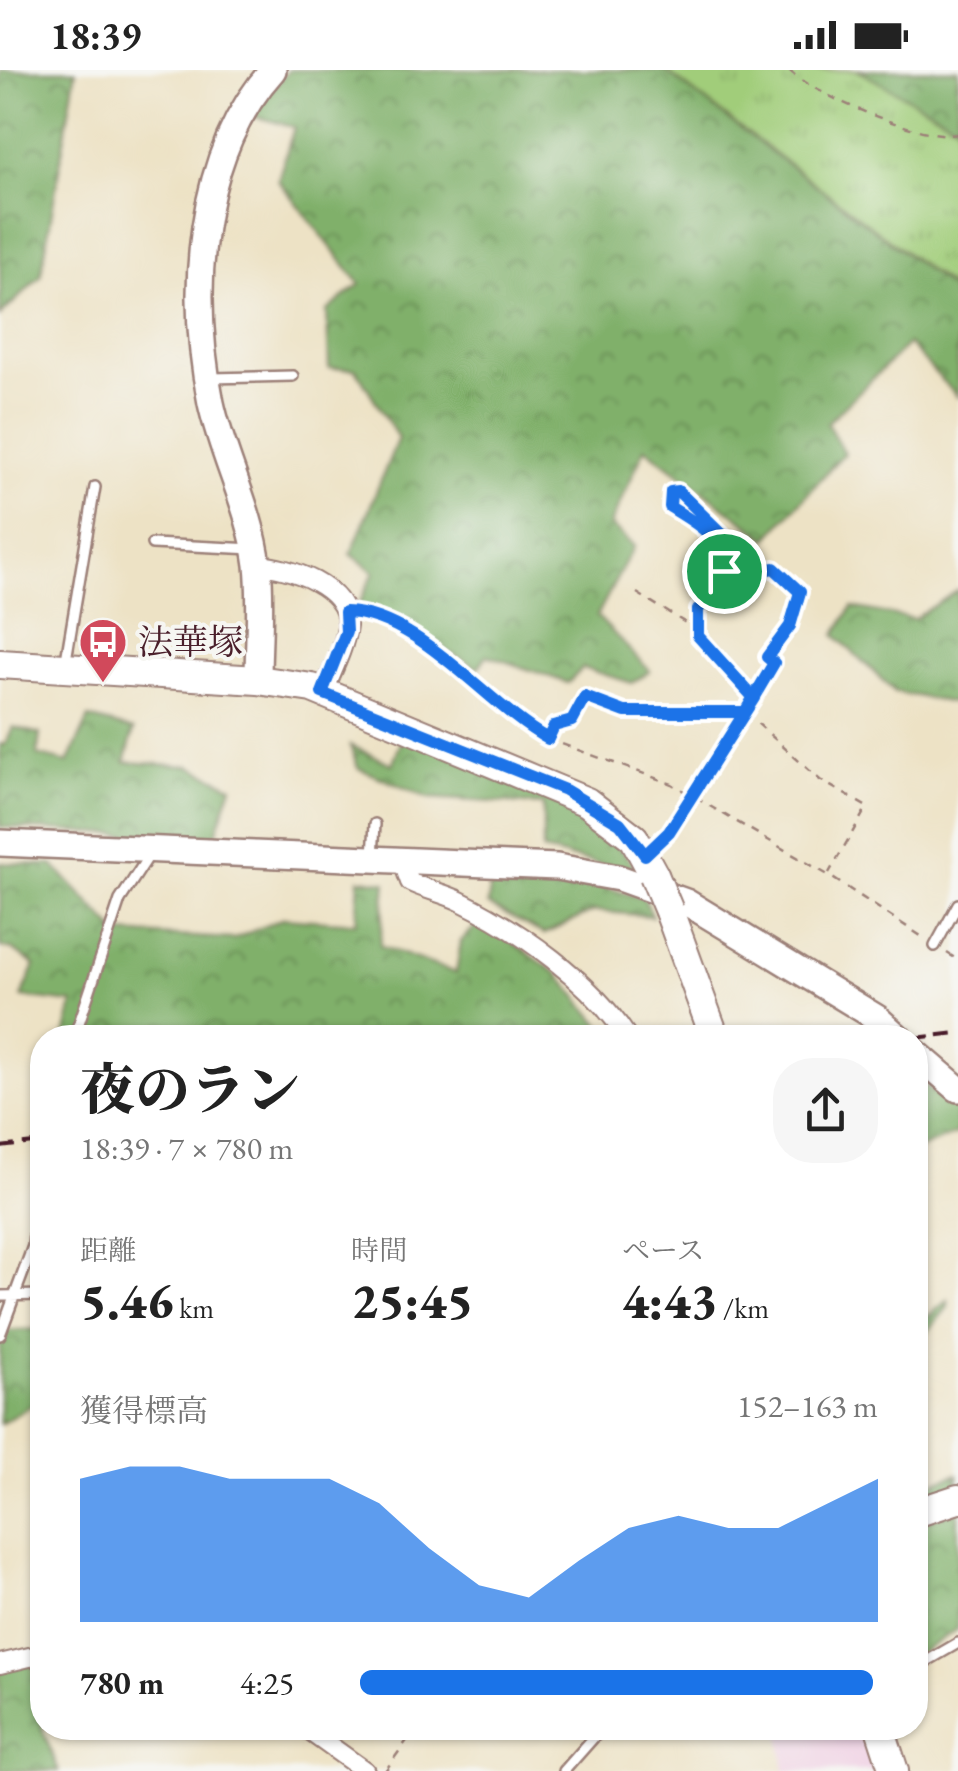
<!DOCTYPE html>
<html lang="ja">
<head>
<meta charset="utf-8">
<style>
	:root { --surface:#fff; --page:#f6f6f6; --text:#222; --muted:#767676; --accent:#1a73e8 }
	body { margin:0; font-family:"EB Garamond","Noto Serif JP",serif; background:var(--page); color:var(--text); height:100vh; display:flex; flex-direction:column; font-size:38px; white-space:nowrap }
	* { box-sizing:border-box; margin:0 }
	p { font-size:32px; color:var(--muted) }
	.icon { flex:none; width:55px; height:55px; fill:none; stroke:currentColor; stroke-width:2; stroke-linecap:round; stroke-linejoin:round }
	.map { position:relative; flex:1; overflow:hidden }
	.sheet { position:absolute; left:30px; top:955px; width:898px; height:715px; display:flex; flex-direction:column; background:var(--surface); border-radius:40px; box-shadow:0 2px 8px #0004 }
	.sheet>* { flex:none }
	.pin { position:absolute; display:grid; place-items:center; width:85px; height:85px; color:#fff; margin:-42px; border:5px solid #fff; border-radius:50%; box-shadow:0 2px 10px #0007 }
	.round { display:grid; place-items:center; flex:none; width:105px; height:105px; border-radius:40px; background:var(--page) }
	.headline { display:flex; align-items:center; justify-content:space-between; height:170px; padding:0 50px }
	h1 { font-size:55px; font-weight:800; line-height:75px }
	.figures { display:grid; grid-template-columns:repeat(3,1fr); gap:15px; height:170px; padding:10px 50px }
	.figures div { display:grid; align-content:center }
	.figures b { font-size:50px; font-weight:800 }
	.figures small { font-size:28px; font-weight:400 }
	.figures p { font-size:28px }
	.chart { height:280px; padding:20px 50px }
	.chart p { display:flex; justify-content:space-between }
	.chart svg { width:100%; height:180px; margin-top:10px; fill:var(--accent); opacity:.7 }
	ul { padding:0 50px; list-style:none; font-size:32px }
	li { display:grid; grid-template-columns:160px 120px 1fr; align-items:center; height:75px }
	li i { height:25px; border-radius:12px; background:var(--accent) }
	.status { display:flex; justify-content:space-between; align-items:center; height:70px; padding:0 50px; background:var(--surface); direction:ltr }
	.status svg { height:28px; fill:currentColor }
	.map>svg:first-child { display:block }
</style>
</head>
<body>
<div class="status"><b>18:39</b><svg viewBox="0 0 49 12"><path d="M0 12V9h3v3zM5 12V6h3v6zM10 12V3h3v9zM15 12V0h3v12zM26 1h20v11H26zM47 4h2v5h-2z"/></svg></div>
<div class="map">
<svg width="958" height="1701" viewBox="0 0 958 1701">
	<defs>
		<pattern id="grass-tufts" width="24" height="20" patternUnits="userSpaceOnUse" patternTransform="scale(2.5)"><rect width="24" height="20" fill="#a1cd7a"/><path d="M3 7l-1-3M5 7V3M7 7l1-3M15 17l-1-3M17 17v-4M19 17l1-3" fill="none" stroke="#8cb06a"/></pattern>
		<pattern id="forest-crowns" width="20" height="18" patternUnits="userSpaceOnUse" patternTransform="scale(2.5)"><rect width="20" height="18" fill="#80b06a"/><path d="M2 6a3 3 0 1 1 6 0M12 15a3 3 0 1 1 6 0" fill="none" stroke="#6b8f57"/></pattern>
	</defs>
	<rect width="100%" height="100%" fill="#f6f6f2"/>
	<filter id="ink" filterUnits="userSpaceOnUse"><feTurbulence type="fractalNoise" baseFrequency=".01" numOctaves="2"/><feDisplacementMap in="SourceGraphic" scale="20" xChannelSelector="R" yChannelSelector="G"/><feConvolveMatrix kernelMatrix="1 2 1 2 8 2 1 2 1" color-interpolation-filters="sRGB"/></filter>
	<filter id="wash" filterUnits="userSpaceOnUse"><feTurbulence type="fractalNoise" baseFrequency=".0048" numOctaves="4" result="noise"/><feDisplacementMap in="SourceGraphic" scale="40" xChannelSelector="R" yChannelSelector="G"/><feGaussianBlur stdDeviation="2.25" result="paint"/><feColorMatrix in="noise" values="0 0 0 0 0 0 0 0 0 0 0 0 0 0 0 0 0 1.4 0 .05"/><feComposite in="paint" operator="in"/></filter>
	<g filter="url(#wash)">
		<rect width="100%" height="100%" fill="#ede2c5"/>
		<path fill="#f0d0e4" d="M779,1658H872L887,1701H785Z"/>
		<path fill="url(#grass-tufts)" stroke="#767652" stroke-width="2.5" d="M664,0H958V244L951,217Z"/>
		<path fill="url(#forest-crowns)" stroke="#65684a" stroke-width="2.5" d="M0,0H76L41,206L0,246Z
			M289,0H664L951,218L958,244V327L908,274L827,353L844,383L767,469L645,378L610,455L634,476L597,546L650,601L632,613L583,598L568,613L487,585L478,598L359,534L374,502L351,484L398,368L356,299L329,298L327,241L360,214L278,110L294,57L250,45Z
			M857,0H958V51L956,54Z
			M958,520V634L895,622L835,565L852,537L914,549Z
			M89,648L134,660L125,692L190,696L232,716L214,770L0,757V674L5,675L13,657L40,664L37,685L68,693Z
			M404,666C485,701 589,726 639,803L543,781V735L428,728L358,698L350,675L392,694Z
			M0,793L53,795L118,863L234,869L284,848L356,853L359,809L386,812L380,876L456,903L461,871L481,851L558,904L611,967H65L73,933L22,927L35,895L13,880L0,877Z
			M491,808L596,815L644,828L652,846L594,841L544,864L488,835Z
			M915,1008L958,1040V1063L915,1081Z
			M948,1230V1237L915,1277V1238L927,1247Z
			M42,1250V1329L0,1354V1261L41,1259Z
			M958,1404V1414L915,1429V1419Z
			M958,1441V1559L915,1586V1454Z
			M33,1593L43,1661L59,1701H0V1598Z"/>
	</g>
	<g filter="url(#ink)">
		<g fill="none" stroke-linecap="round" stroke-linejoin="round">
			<g stroke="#9c8078" stroke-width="14">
				<path id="lane" d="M211,308L293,306
					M152,474L254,479
					M65,596L95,417
					M373,786L375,754
					M935,876L958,834
					M74,968L120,830L150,784
					M0,1226L42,1225
					M0,1265L33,1176L42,1082
					M915,1598L958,1573
					M564,1701L602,1658"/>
			</g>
			<g stroke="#9c8078" stroke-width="22">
				<path id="street" d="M258,495C289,497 349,516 347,556C345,577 331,603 323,623
					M402,790L410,812C426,820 444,823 460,831C521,861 590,910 628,968
					M0,1594L42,1584
					M305,1658L365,1701"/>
			</g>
			<g stroke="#9c8078" stroke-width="30">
				<path id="secondary" d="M258,610C258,572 262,533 258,495C251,439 223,388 211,333C189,225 196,85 273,0
					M0,773L557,797L619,808L686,832L877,948L899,968
					M915,982L958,1019"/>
			</g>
			<g stroke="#9c8078" stroke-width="32">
				<path id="primary" d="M0,594L258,610L312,618L587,732L634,768L654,805
					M669,841L715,968
					M915,1443L958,1429
					M880,1658L894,1701"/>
			</g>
			<path stroke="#9c8078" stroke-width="2.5" stroke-dasharray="8 8" stroke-linecap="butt" d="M789,0C814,25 923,71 958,64
				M637,523L697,560L700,572L753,627
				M363,543L399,558L545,668L672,714L828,805L927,870
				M548,669L554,656L572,651L585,627C635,647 692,650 745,642L820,710L867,737L829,803
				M661,770L774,593L767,587L790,556L800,523L774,499L760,501L678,421L669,427L670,437L710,464L724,493C723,520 700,527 697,560
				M947,883L958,890
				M385,1701L416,1658"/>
			<use href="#lane" stroke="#fff" stroke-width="9"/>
			<use href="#street" stroke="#fff" stroke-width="18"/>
			<use href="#secondary" stroke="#fff" stroke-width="25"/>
			<use href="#primary" stroke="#fff" stroke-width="28"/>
			<path stroke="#4a1f2b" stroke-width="4" stroke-dasharray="15 8" stroke-linecap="butt" d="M915,968L958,963
				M0,1077L42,1072"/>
			<g stroke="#9c8078" stroke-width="32" stroke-linecap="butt">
				<path id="primary-bridge" d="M654,805L669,841"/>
			</g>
			<use href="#primary-bridge" stroke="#fff" stroke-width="28"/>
		</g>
	</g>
	<g fill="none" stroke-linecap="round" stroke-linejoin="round" filter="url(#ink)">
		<g stroke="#fff" stroke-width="20">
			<path id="route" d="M724,501L698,540V566L754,628L669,762L645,785L620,753L565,720L322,623L346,562L345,542C419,543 486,635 548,669L554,656L572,651L585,627L625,642H745L774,593L767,587L790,556L800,522L774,498L760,501L678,421L671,422L670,437C696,453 724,467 724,501"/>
		</g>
		<use href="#route" stroke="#1a73e8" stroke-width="12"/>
	</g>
	<defs>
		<g id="bus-pin" transform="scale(2.5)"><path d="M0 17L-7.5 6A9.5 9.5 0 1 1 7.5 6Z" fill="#d1495b" stroke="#f6f6f2"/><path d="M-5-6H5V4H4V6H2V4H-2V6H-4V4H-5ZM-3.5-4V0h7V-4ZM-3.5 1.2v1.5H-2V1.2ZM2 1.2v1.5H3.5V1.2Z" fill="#fff"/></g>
	</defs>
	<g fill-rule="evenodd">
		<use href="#bus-pin" x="103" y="572"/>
	</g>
	<g text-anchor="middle" stroke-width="8" stroke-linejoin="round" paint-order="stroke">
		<g font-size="35" fill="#4a1f2b" stroke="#f6f6f2" text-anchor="start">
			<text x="138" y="584">法華塚</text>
		</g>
	</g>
</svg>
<div class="pin" style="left:724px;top:501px;background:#1e9e55"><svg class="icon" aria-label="arrive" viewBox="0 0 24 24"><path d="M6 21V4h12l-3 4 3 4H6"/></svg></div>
<section class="sheet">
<div class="headline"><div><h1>夜のラン</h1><p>18:39 · 7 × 780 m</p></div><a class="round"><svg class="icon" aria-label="share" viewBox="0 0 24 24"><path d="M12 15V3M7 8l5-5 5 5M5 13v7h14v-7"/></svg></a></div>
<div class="figures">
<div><p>距離</p><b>5.46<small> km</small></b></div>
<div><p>時間</p><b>25:45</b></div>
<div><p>ペース</p><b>4:43<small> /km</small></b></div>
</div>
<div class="chart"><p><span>獲得標高</span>152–163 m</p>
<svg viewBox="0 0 160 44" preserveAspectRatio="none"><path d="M0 44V9L10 6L20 6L30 9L40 9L50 9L60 15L70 26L80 35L90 38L100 29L110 21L120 18L130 21L140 21L150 15L160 9V44z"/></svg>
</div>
<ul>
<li><b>780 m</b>4:25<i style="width:99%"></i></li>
</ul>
</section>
</div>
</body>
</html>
